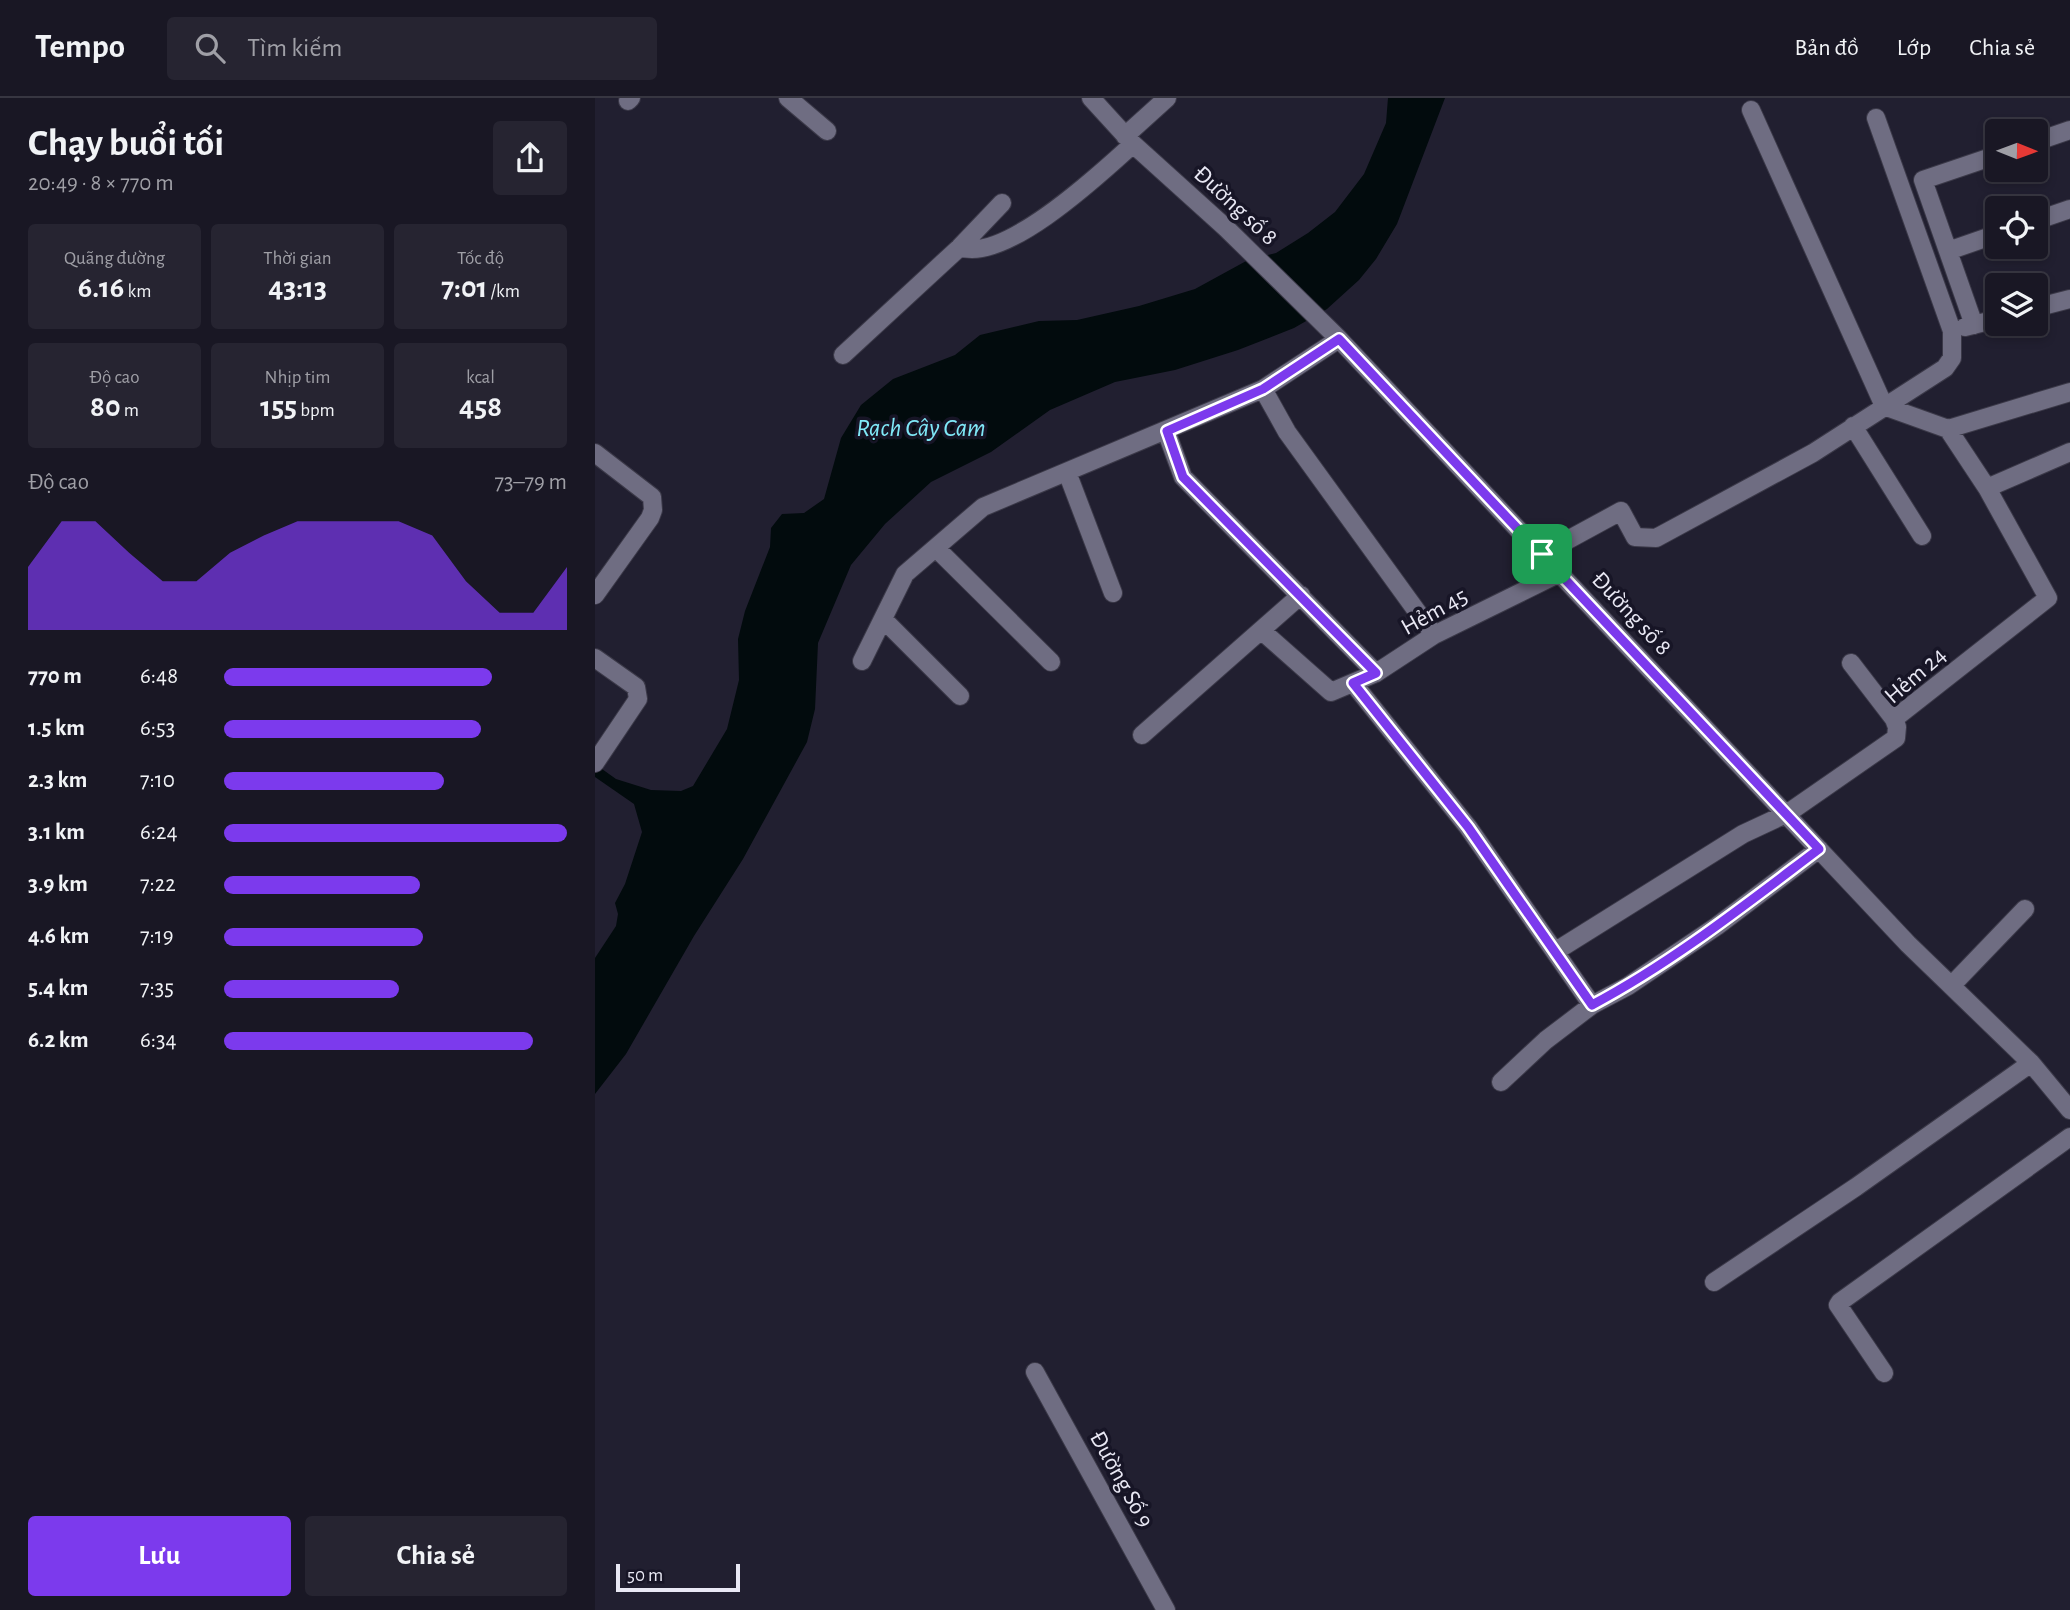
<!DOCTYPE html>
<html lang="vi">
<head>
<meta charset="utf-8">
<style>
	:root { --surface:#191724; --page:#262431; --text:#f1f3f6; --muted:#9f9fa6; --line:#373641; --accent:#7c3aed }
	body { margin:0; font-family:"Alegreya Sans",sans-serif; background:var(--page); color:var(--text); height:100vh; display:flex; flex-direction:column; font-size:26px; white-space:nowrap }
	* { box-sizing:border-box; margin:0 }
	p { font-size:23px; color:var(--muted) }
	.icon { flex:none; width:38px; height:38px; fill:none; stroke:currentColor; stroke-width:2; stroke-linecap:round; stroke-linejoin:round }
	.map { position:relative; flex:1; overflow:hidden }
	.panel { display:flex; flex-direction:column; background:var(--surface); width:595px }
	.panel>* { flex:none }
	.needle { width:46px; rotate:91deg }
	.controls { position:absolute; left:1390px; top:21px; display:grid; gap:14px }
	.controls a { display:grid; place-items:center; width:63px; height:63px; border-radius:7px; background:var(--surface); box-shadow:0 4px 10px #0003,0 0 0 2px var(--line); font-size:35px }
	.scale { position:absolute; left:21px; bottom:18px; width:124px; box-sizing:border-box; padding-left:7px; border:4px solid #e9e8f4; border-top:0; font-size:19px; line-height:24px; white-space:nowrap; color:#e9e8f4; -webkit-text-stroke:5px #171526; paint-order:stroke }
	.pin { position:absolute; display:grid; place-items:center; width:60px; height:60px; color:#fff; margin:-30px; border-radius:14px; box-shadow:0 4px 10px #0006 }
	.round { display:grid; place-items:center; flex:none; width:74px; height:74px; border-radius:7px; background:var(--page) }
	.head { display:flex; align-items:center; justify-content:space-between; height:119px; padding:0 28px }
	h1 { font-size:38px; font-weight:600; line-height:52px }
	.stats { display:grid; grid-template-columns:repeat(3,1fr); gap:10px; height:119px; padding:7px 28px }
	.stats div { display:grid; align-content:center; border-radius:7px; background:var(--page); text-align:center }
	.stats b { font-size:30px; font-weight:600 }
	.stats small { font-size:19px; font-weight:400 }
	.stats p { font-size:19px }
	.chart { height:196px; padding:14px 28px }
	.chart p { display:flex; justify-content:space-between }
	.chart svg { width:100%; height:126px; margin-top:7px; fill:var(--accent); opacity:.7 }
	.cta { display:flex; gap:14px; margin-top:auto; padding:14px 28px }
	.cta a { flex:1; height:80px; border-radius:7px; background:var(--accent); color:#fff; font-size:28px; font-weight:600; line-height:80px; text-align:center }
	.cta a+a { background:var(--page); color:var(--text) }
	ul { padding:0 28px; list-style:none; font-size:23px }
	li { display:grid; grid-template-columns:112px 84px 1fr; align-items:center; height:52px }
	li i { height:18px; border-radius:9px; background:var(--accent) }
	header { display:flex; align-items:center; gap:42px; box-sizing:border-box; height:98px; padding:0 35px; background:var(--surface); border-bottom:2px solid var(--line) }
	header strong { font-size:33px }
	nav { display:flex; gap:38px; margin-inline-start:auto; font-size:24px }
	.search { width:490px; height:63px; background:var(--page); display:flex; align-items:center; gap:18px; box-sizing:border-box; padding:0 24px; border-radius:7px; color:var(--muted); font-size:26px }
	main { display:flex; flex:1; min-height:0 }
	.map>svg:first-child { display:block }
</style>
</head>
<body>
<header>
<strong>Tempo</strong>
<div class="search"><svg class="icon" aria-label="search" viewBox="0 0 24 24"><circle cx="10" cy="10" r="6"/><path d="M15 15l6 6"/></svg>Tìm kiếm</div>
<nav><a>Bản đồ</a><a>Lớp</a><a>Chia sẻ</a></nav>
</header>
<main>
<section class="panel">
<div class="head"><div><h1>Chạy buổi tối</h1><p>20:49 · 8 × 770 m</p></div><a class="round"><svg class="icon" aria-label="share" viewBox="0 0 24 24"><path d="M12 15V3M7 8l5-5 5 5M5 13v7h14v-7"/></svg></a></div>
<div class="stats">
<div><p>Quãng đường</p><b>6.16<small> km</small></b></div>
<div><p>Thời gian</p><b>43:13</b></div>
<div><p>Tốc độ</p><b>7:01<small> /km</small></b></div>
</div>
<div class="stats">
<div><p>Độ cao</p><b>80<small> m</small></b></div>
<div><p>Nhịp tim</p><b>155<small> bpm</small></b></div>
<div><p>kcal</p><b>458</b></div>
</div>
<div class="chart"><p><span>Độ cao</span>73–79 m</p>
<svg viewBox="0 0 160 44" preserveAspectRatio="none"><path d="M0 44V22L10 6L20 6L30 17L40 27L50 27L60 17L70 11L80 6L90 6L100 6L110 6L120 11L130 27L140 38L150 38L160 22V44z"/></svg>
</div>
<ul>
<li><b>770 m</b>6:48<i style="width:78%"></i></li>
<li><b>1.5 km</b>6:53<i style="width:75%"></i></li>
<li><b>2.3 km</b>7:10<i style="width:64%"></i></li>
<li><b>3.1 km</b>6:24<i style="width:100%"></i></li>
<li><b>3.9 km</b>7:22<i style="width:57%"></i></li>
<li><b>4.6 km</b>7:19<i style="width:58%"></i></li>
<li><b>5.4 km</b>7:35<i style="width:51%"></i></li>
<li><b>6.2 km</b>6:34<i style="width:90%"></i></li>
</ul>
<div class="cta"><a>Lưu</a><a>Chia sẻ</a></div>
</section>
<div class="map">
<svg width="1475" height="1512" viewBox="0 0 1475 1512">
	<rect width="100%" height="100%" fill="#211f30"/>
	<path fill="#020b0d" d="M793,0H850L802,126L781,161L764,182L732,211L699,230L643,252L580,272L520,284L455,312L396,354L336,384L290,426L256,467L223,545L220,611L212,644L148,761L99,838L31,956L0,996V860L21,828L23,816L20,805L30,786L47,734L39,706L0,679V666L21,681L56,692L86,693L98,688L132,631L144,582L143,541L150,513L175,449L176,430L187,416L209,415L229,401L246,340L266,307L298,281L360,257L385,237L444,223L482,222L544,208L600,191L653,162L681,155L713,135L740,114L769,76L791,25Z"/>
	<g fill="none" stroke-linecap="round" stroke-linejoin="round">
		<g stroke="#3b3948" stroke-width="20">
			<path id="minor" d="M193,0L232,33
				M496,0L538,46L631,130L744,241L1313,846L1436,965L1475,1012
				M33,3L36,0
				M530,38L572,0
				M1440,44L1475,32
				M1440,123L1475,111
				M365,149L407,105
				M1353,153L1402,136
				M1440,210L1475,201
				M1379,227L1328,82L1402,57
				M1370,229L1402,221
				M248,257L365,149C409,166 506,75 538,46
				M668,291L692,334L839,537
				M1258,328L1327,438
				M1353,331L1475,294
				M571,333L588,379L781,575
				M0,355L57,399L58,412L55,420L0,497
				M472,374L518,495
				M1392,390L1475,354
				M341,450L456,564
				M947,456L1026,413L1040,439L1061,440L1218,355L1350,270L1357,260V233L1281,20
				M288,521L365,598
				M667,533L736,594L781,575L839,537L965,475
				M0,560L41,589L43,601L0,665
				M267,563L310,476L388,409L668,291L744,241
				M1256,565L1299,621
				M758,585L873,729L997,907
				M547,637L706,497
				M961,853L1148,736L1193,715L1301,640L1302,629L1299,621L1453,500L1392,390L1353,331L1289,308L1156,12
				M1357,887L1430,811
				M906,984L951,942L997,907L1033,888L1122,828L1224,751
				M1119,1184L1261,1089L1436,965
				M440,1274L571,1512
				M1289,1275L1243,1207L1245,1204L1475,1039"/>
		</g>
		<use href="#minor" stroke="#6f6d82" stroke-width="18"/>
	</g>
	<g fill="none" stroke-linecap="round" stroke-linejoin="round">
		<g stroke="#fff" stroke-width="14">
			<path id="route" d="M744,241L1224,751C1151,806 1078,864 997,907L873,729L758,585L781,575L588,379L572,333L668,291Z"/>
		</g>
		<use href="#route" stroke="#7c3aed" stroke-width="9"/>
	</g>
	<g text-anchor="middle" stroke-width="7" stroke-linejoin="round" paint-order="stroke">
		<g font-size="24" fill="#e9e8f4" stroke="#171526">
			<text transform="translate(641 107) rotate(43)" y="8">Đường số 8</text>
			<text transform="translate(839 513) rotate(-29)" y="8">Hẻm 45</text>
			<text transform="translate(1037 515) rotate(47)" y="8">Đường số 8</text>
			<text transform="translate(1320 577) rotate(-41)" y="8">Hẻm 24</text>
			<text transform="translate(527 1381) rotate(61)" y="8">Đường Số 9</text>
		</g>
		<g font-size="26" font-style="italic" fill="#80e9f8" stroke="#171526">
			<text x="326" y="338">Rạch Cây Cam</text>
		</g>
	</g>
</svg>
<div class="controls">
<a><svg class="needle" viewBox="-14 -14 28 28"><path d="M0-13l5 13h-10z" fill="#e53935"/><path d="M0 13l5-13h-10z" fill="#9f9fa6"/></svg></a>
<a><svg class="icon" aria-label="locate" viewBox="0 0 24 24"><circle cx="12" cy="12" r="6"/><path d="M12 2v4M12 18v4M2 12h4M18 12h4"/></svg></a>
<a><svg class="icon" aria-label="layers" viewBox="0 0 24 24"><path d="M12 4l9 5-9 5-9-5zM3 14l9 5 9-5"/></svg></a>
</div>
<div class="scale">50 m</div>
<div class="pin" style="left:947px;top:456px;background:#1e9e55"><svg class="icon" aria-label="arrive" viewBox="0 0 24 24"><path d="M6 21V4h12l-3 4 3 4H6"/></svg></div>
</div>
</main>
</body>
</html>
